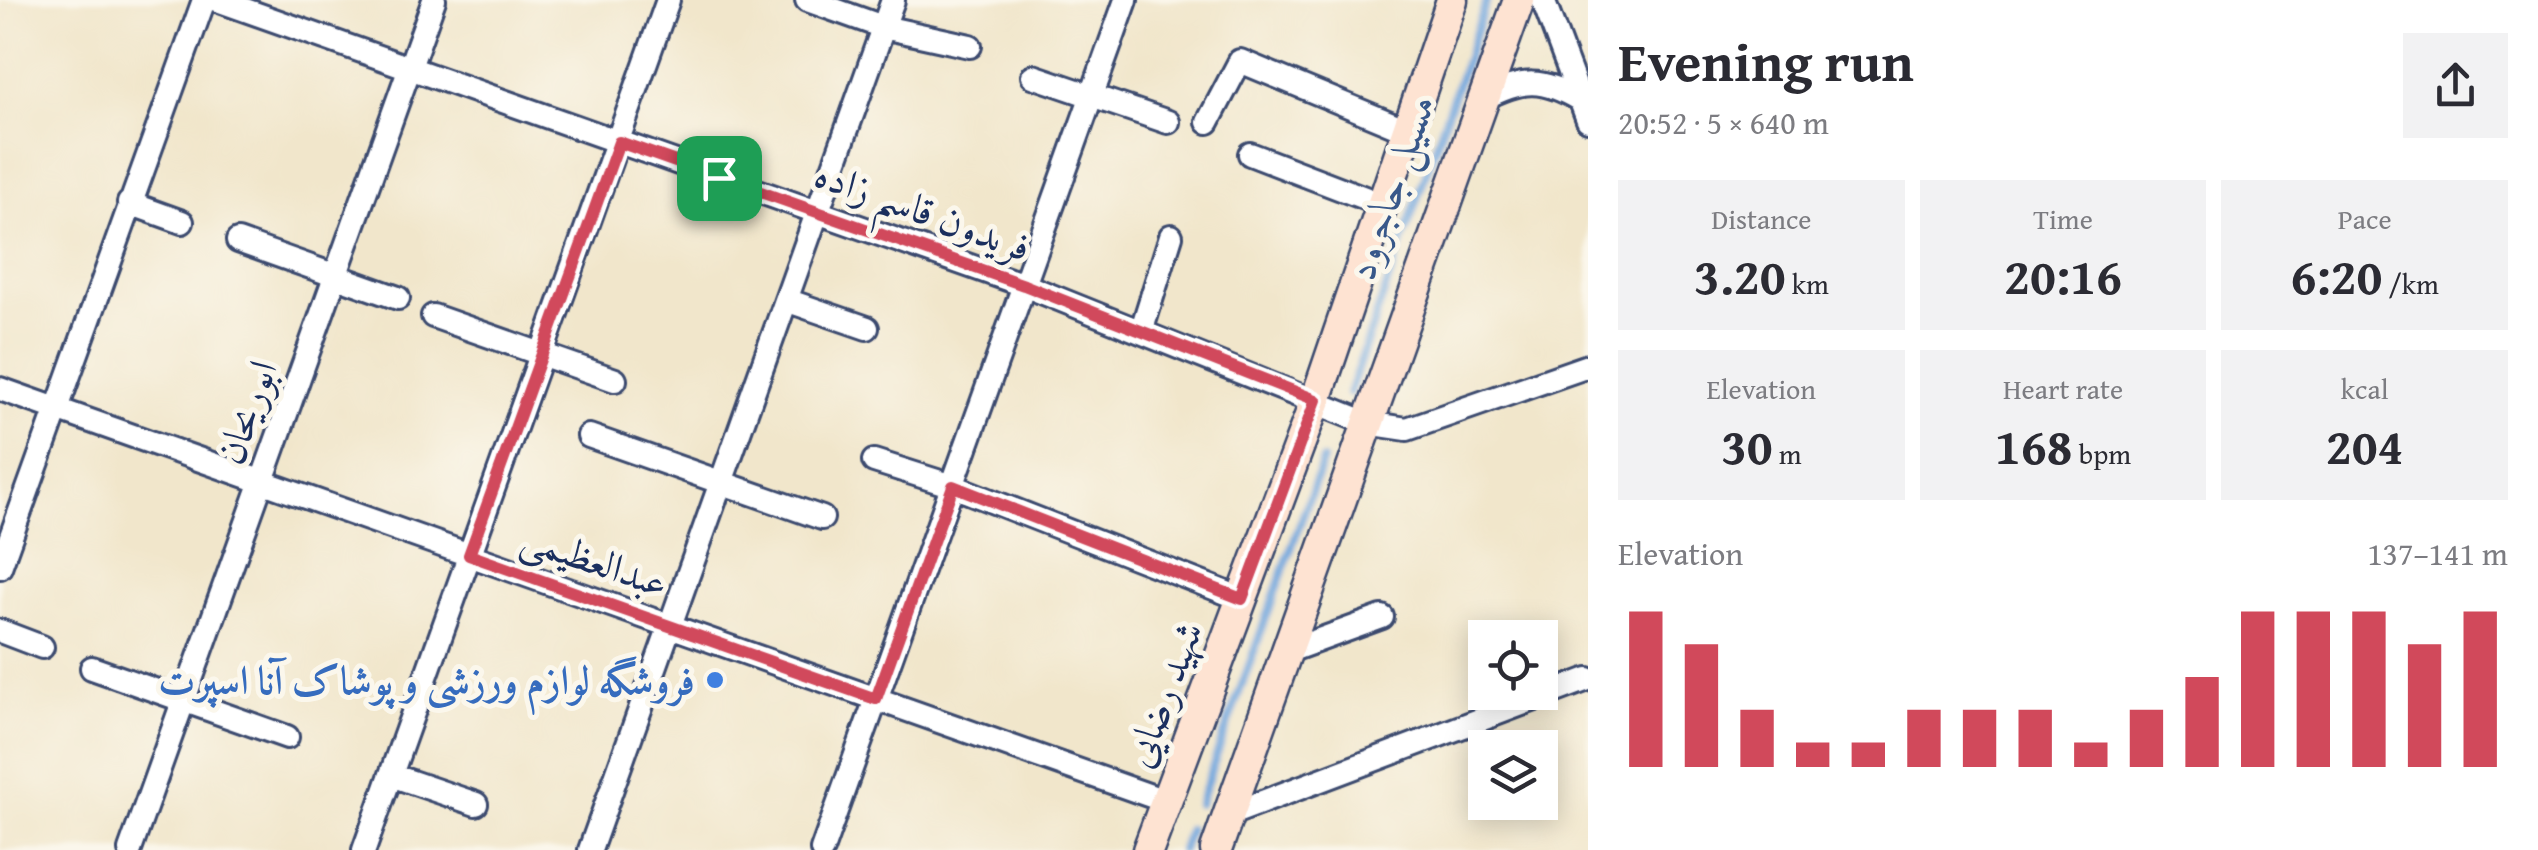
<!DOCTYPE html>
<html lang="en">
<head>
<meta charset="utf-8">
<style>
	:root { --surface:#fff; --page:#f2f2f3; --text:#2b2b33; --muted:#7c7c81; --accent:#d1495b }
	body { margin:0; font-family:"Gentium Book Plus",Amiri,serif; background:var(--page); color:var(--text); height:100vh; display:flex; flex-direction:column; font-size:38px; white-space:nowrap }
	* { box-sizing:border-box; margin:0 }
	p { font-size:32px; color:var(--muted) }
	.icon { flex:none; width:55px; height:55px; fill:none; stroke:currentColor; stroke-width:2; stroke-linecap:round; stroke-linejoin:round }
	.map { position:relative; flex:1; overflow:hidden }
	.panel { display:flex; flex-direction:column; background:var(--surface); width:950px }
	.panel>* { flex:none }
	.tools { position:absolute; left:1468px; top:620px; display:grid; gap:20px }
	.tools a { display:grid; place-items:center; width:90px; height:90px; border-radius:0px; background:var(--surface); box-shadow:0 5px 25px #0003; font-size:50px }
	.pin { position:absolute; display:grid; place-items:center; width:85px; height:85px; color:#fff; margin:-42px; border-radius:20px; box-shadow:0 5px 15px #0006 }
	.round { display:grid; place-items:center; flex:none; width:105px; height:105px; border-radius:0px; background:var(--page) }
	.overview { display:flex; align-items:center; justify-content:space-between; height:170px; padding:0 30px }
	h1 { font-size:55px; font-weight:800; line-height:75px }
	.figures { display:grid; grid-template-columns:repeat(3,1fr); gap:15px; height:170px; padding:10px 30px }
	.figures div { display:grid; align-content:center; border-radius:0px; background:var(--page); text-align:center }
	.figures b { font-size:50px; font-weight:800 }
	.figures small { font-size:28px; font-weight:400 }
	.figures p { font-size:28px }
	.chart { height:280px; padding:20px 30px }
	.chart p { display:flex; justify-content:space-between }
	.chart svg { width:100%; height:180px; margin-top:10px; stroke:var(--accent); stroke-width:6 }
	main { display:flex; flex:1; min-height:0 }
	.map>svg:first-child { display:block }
</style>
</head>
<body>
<main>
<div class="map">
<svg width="1588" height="850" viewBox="0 0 1588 850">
	<rect width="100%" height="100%" fill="#fbf7ec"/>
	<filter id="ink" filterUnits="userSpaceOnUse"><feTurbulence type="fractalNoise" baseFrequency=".01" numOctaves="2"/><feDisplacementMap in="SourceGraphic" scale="20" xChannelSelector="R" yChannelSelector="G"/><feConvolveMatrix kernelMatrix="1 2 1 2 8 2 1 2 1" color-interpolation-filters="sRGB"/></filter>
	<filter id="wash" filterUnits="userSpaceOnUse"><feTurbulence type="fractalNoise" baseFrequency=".0048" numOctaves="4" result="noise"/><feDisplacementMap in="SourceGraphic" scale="40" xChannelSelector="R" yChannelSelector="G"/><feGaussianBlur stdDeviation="2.25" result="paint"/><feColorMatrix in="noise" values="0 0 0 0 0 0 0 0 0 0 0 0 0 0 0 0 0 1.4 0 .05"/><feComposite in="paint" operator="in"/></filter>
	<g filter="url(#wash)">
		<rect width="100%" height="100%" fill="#f1e6cb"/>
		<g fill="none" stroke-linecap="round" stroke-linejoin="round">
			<path stroke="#6fa4dc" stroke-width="8" d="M1349,393L1487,0
				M1199,804L1323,460
				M1182,850L1189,829"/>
		</g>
	</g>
	<g filter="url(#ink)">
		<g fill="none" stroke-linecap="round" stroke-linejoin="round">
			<g stroke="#3b4a6e" stroke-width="28">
				<path id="street" d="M217,0L1024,285L1367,423L1407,429L1588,366
					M807,0L883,27L970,46
					M1543,0L1588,120
					M1033,76L1168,122
					M1483,99C1522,78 1543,78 1580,100L1585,99
					M1208,122L1240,61L1409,131
					M1250,154L1383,205
					M129,203L182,222
					M238,241L398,298
					M786,300L867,328
					M433,316L615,380
					M1141,332L1171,236
					M0,389L1165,801
					M589,436L822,518
					M874,461L953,486L1242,599
					M0,567L204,0
					M0,631L42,647
					M1286,652L1382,617
					M92,668L287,737
					M391,775L476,804
					M1228,815L1588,679
					M130,850L434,0
					M364,850L668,0
					M590,850L893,0
					M822,850L1126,0"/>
			</g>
			<g stroke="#3b4a6e" stroke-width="35">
				<path id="secondary" d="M1148,850L1316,400L1452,0
					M1216,850L1519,0"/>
			</g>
			<use href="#street" stroke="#fff" stroke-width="22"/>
			<use href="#secondary" stroke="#fee3d2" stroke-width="30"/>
		</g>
	</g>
	<g fill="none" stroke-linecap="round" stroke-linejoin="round" filter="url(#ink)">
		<g stroke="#fff" stroke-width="20">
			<path id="route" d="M619,142L1024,285L1316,400L1242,599L953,486L876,699L469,555Z"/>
		</g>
		<use href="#route" stroke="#d1495b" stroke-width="12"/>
	</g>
	<circle fill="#3f7fe0" stroke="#fbf7ec" stroke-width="4" cx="715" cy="680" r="10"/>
	<g text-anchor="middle" stroke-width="10" stroke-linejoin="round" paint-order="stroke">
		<g font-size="40" fill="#1b2f5e" stroke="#fbf7ec">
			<text transform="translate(923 210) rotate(20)" y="14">فریدون قاسم زاده</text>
			<text transform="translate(246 412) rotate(-70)" y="14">ابوریحان</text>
			<text transform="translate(595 560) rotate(19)" y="14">عبدالعظیمی</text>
			<text transform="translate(1163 694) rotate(-69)" y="14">شهید رضایی</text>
		</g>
		<g font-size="40" font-weight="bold" fill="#366cbe" stroke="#fbf7ec" text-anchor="end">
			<text x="695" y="694">فروشگه لوازم ورزشی و پوشاک آنا اسپرت</text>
		</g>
		<g font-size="42" font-style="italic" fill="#38588a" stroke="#fbf7ec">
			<text transform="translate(1390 186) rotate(-71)" y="15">مسیل جاجرود</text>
		</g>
	</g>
</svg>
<div class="tools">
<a><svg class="icon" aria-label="locate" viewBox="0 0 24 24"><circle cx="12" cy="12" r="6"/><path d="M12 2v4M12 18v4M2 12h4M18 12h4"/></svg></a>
<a><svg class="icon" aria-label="layers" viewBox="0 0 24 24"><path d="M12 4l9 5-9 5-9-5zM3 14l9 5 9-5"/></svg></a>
</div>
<div class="pin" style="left:719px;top:178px;background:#1e9e55"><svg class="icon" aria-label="arrive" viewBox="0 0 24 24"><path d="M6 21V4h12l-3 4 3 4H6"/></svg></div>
</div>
<section class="panel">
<div class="overview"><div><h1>Evening run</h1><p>20:52 · 5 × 640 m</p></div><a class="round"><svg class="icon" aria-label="share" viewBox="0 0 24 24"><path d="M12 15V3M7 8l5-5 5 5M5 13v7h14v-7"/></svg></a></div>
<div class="figures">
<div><p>Distance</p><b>3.20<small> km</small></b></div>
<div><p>Time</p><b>20:16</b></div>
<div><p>Pace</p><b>6:20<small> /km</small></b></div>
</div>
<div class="figures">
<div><p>Elevation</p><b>30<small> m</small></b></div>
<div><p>Heart rate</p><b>168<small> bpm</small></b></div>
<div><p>kcal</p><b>204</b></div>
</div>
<div class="chart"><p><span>Elevation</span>137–141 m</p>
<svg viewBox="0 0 160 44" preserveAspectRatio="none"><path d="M5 44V6M15 44V14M25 44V30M35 44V38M45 44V38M55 44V30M65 44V30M75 44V30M85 44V38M95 44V30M105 44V22M115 44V6M125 44V6M135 44V6M145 44V14M155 44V6"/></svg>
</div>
</section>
</main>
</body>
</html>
